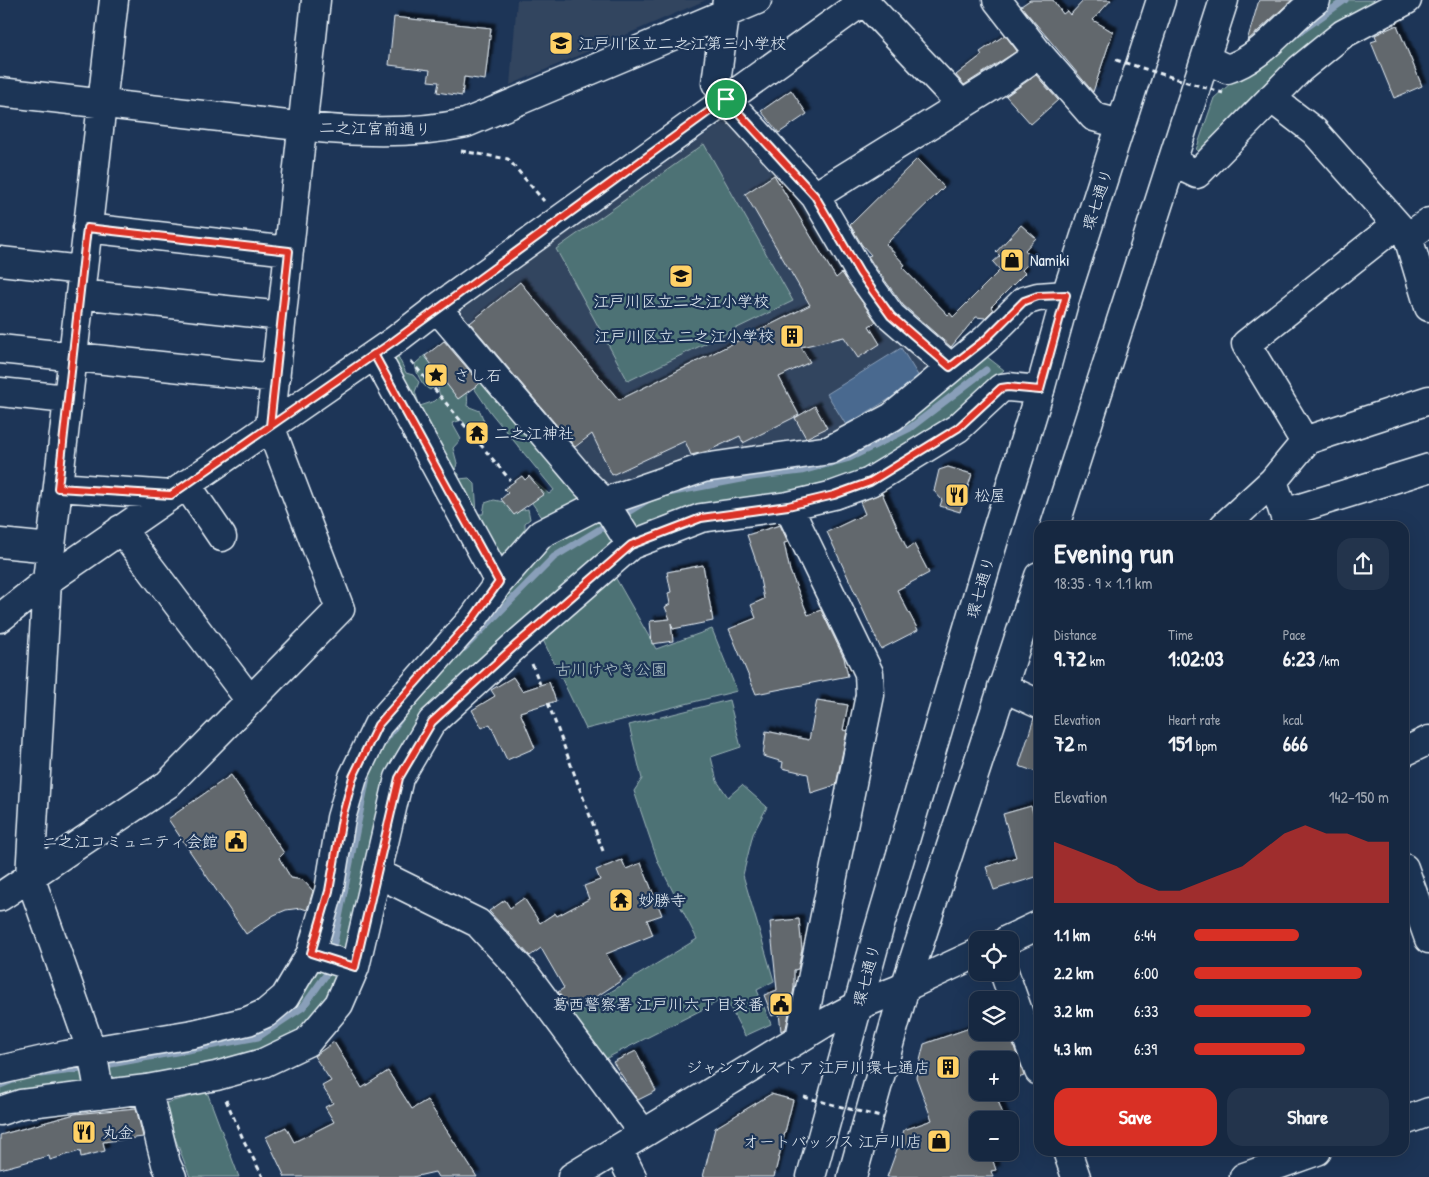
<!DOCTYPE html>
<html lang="en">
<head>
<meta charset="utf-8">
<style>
	:root { --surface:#162841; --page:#23344c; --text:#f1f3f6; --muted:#9ea6b1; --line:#35445a; --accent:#d93025 }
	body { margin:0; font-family:"Patrick Hand","Klee One",sans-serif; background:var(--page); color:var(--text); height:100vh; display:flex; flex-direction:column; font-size:19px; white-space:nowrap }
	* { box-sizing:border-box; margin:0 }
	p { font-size:16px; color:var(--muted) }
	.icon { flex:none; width:28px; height:28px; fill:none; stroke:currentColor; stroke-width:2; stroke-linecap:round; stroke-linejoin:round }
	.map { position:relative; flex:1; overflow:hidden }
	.side { position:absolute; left:1034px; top:521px; width:375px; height:635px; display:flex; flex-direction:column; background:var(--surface); border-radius:15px; box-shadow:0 5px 20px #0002,0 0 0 1px var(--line) }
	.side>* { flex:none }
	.buttons { position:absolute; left:969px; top:931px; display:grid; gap:10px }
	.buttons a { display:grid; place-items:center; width:50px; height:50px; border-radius:10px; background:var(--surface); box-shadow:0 5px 20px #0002,0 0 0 1px var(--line); font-size:25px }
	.pin { position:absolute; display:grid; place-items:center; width:42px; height:42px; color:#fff; margin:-21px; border:2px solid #fff; border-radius:50%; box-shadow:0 1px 5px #0007 }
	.round { display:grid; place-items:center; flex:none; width:52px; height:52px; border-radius:15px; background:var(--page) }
	.headline { display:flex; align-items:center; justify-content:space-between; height:85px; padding:0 20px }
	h1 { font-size:28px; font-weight:700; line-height:38px }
	.figures { display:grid; grid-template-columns:repeat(3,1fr); gap:8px; height:85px; padding:5px 20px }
	.figures div { display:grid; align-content:center }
	.figures b { font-size:21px; font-weight:700 }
	.figures small { font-size:14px; font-weight:400 }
	.figures p { font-size:14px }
	.chart { height:140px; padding:10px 20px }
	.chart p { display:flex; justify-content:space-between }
	.chart svg { width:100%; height:90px; margin-top:5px; fill:var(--accent); opacity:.7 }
	.action { display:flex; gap:10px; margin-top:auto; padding:10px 20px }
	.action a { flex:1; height:58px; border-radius:15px; background:var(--accent); color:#fff; font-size:20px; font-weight:700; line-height:58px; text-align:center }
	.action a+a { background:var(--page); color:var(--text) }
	ul { padding:0 20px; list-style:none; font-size:16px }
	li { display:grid; grid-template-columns:80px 60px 1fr; align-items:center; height:38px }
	li i { height:12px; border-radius:6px; background:var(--accent) }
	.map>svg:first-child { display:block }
</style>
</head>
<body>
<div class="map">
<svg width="1429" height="1177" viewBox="0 0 1429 1177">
	<defs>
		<filter id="shadow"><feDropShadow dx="4.5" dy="-4.5" stdDeviation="1" flood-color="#0009"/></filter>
	</defs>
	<rect width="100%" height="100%" fill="#1d3557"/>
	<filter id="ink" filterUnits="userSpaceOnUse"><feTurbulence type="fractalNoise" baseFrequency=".02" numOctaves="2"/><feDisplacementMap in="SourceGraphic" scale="10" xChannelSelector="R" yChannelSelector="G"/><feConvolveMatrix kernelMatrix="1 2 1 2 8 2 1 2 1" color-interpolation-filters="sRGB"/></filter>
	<g filter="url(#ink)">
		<path fill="#32445e" d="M517,0H706L510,85Z
			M732,116L800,187L938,370L834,444L613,490L594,484L452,315Z"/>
		<path fill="#4d7275" stroke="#9ab2b6" d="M1325,0H1388L1205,155L1196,150L1214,98Z
			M704,144L793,301L628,381L556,249Z
			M396,352L406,373L413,375L419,382L415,392L420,406L435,401L440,396L437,385L430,390C422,386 416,373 415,364L425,355C444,365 472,381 467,406L480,411L486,427L474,436L462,420L452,423L461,439L453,448L457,463L455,471L459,474V479L469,478L475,484L477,514H483L485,503L494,500L504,502L512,512L528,509L530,519L525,523V533L548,526L532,503L538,497L529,481H534L549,494L554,490L491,413L474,388L480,381L487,378L595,513L704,475L830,456L982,353L1004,370L916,443L854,479L628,535L424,718L334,1000L301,1036L244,1057L0,1101V1075L292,998L357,780L385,725L496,595L381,361Z
			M614,575L656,649L712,629L737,691L586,729L543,640Z
			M729,700L741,747L711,757L717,781L728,797L742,785L767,807L753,834L743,875L774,981L757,990L771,1024L745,1036L725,998L601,1061L571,1016L697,939L658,862L634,791L642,779L629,725Z
			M207,1092L239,1177H190L162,1104Z"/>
		<path fill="#49698f" stroke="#899fb9" d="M901,348L921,380L846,425L827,394Z"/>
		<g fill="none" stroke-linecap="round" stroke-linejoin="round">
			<path stroke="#899fb9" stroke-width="7" d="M1293,37L1345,0
				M668,493L752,477L801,471L849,458L910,428L986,370
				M620,517L649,499
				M464,648L554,557L610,523
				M382,745L400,719
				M332,953L368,772
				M100,1066L258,1037L303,1007L328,972L329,966
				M41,1074L89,1068
				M0,1085L13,1080"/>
		</g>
		<path fill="#62676d" stroke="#e8f1f8" filter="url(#shadow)" d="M1030,0H1053L1063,14L1067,11L1070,15L1084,0H1111L1093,20L1113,32L1093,92L1021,6Z
			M1259,0H1292L1247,41Z
			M394,17L491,28L485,80L464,77L462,96L437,92L439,82L428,81L430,70L389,65Z
			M1397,25L1422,86L1394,98L1371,42L1377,40L1375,35Z
			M1005,35L1017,51L964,85L956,75L982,55L980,52Z
			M1036,75L1058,100L1031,124L1006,96Z
			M791,90L807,114L779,133L761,111Z
			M917,159L944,187L886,244L905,265L902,267L948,315L950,313L953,317L1000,270L993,262L1000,256L996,252L1021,225L1036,238L1025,250L1033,259L1022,270L1025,273L991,307L993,310L985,318L976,317L951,347L903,305L873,264L868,256L871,255L862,245L850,225Z
			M774,175L836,278L842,273L876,322L869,326L880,344L858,358L844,337L801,347L810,362L779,377L799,415L743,443L740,436L708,451L691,455L685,441L612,475L592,434L575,447L470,323L520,282L619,400L810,305L745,194Z
			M444,341L480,383L458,399L425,356Z
			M815,406L827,428L806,438L795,418Z
			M948,467L972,474L960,512L940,506L942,500L934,491L939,470Z
			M522,476L525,480L529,476L544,494L514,515L501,499L508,493L504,489Z
			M882,493L907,549L914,544L929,573L897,590L918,630L881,649L827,532L865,514L860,502Z
			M780,525L788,542L784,543L790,571L808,615L821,610L844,658L848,676L756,694L729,629L756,618L751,605L764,599L757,564L747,535Z
			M703,565L713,621L673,629L671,623L673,641L652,644L650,621L670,619L665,607L670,604L668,593L671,592L667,572Z
			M513,677L522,691L549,682L556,701L520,712L535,748L507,760L490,724L482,728L472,710L495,696L491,690Z
			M817,700L848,705L843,730L847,731L836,785L811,793L808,774L782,768L783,762L763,756L766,731L809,740Z
			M1034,718L1039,719V773L1019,766Z
			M231,775L284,853L279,858L291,878L303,880L313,891L307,910L301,908L286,910L274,915L246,934L168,819Z
			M1031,806L1039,832V876L994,890L986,867L1016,857L1003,814Z
			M622,860L626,869L641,863L662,915L647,920L653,935L606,954L622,980L573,1012L558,992L564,988L541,948L530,956L489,911L505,900L510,908L524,898L540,923L555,913L557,916L589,899L584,886L600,880L596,870Z
			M799,919L802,949L798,969L794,970V988L786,1028L781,1031L779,1013L772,1016L764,995L777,990L770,922Z
			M978,1025V1032H1009L1024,1076L1010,1081V1060H978V1092H995L1005,1120H978V1152H990L996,1170L991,1171L993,1177H887L904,1130L932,1120L916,1077L924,1044Z
			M334,1042L362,1088L388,1071L412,1109L427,1100L477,1177H438L435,1172L413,1177H285L266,1137L286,1127L294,1142L334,1122L325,1107L333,1103L322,1086L331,1081L314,1056Z
			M636,1051L656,1091L638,1100L613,1062Z
			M771,1094L793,1100L774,1177H703L715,1128Z
			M136,1108L143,1137L103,1142L105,1151L81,1157L80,1151L50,1160L49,1156L0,1169V1135L75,1114Z"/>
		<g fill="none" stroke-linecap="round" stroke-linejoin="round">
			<g stroke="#e8f1f8" stroke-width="31">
				<path id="minor" d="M727,0L716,83L726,99L815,196L860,273L891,316L950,367
					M997,0L1039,54L1094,117L1121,124
					M864,1L962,105
					M1206,59L1227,69C1263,58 1287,21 1316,0
					M0,92C76,101 153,109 229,118C307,127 388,140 466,123L757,0
					M1271,98L1314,131L1408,237L1429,307
					M1172,162L1197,174L1300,69L1343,34L1407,0
					M815,196L997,83L1039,54
					M87,228L289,251
					M1408,237L1429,222
					M0,261L82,270
					M80,294L282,316
					M437,308L586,484L604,502L631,545
					M0,349L276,378
					M375,354L499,582
					M0,392L67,399
					M1305,442L1246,344L1396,225
					M186,484L222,537
					M58,487L171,495
					M788,506L869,673L870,695L800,1038
					M1284,513L1429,468
					M1224,526L1273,481
					M1288,526L1273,481L1307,440L1429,400
					M121,529L249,699
					M0,543L51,548
					M0,618L47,581L394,341L437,308L865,0
					M1002,687L1039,704
					M1404,752L1429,740
					M1404,868L1429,939
					M377,873L478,923L526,975L643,1133
					M0,897L168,784L340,609L270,426L316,0
					M1007,940L1039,925
					M311,953L355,967
					M1004,972L1039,1071
					M0,1070L66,1055L193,1034L248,1021L266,1013L285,997L311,953L329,891L341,818L353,777L378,725L474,617L499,582L541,534L604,502L703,468L830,450L892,417L986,339L1024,301L1038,297L1066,295
					M147,1089L166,1164L172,1177
					M100,1095L92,1052L30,877L47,581L114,0
					M0,1111L21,1104L147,1089L216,1076L263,1063L307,1042L339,1004L355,967L399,778L432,722L517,644L631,545L701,518L788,506L834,495L870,482L958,428L1001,388L1008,387L1040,390
					M1404,1121L1429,1112
					M618,1149L632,1177
					M1067,1151L1076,1177
					M572,1177L823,1024L857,1006L905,987L978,953
					M1244,1177L1317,1151"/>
			</g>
			<g stroke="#e8f1f8" stroke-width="31">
				<path id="major" d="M1055,526L1224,0
					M811,1177L878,932L995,536L1040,390L1066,295L1161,0
					M852,1177L905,987L1039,576"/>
			</g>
			<path stroke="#e8f1f8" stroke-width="3" stroke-dasharray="5 4" stroke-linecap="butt" d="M461,151L508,159L544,201
				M411,361L510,480
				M532,664L540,684
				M548,703L603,851
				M226,1100L244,1141L263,1177"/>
			<use href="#minor" stroke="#1d3557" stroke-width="28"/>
			<use href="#major" stroke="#1d3557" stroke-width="28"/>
			<path stroke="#e8f1f8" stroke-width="3" stroke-dasharray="5 4" stroke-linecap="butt" d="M1116,60L1223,93
				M804,1097L884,1118"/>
		</g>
	</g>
	<g fill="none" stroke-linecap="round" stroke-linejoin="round" filter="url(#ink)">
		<g stroke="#fff" stroke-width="10">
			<path id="route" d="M726,99L394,341L270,426L289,251L87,228L58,488L171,495L374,354L499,582L474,617L378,725L353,777L342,818L329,891L311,953L355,967L399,778L432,722L517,644L631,545L701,518L788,506L834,495L870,482L958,428L1001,388L1008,387L1040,390L1066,295L1038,296L1024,301L986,339L950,367L891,316L860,273L815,196L726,99"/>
		</g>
		<use href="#route" stroke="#d93025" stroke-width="6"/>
	</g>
	<defs>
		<g id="school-square" transform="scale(1.25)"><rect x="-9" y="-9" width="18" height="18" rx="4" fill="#ffd166" stroke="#1d3557"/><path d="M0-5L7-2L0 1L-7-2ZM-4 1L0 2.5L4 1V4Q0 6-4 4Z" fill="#111"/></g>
		<g id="shop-square" transform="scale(1.25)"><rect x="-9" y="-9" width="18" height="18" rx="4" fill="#ffd166" stroke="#1d3557"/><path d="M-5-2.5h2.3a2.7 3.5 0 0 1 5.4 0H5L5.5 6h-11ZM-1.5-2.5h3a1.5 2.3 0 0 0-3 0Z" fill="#111"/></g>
		<g id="building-square" transform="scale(1.25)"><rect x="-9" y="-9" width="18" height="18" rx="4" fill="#ffd166" stroke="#1d3557"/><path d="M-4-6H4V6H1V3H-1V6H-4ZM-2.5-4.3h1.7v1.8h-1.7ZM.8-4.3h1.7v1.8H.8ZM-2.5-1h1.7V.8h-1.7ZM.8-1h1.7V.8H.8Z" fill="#111"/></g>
		<g id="sight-square" transform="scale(1.25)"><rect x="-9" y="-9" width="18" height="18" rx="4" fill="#ffd166" stroke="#1d3557"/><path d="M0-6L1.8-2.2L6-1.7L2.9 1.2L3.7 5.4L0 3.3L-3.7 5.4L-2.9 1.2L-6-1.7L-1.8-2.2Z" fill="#111"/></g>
		<g id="temple-square" transform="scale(1.25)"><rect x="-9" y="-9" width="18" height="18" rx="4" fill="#ffd166" stroke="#1d3557"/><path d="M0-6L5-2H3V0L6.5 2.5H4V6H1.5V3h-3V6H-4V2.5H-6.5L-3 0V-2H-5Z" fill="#111"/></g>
		<g id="restaurant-square" transform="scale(1.25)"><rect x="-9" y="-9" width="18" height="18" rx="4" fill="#ffd166" stroke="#1d3557"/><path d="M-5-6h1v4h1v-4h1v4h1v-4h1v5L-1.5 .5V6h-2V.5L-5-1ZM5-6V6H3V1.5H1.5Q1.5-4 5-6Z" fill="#111"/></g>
		<g id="civic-square" transform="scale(1.25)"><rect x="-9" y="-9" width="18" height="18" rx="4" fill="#ffd166" stroke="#1d3557"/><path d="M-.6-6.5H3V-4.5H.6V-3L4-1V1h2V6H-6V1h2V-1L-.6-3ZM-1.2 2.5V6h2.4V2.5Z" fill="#111"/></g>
	</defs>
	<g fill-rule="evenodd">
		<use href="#school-square" x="561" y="43"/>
		<use href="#shop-square" x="1012" y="260"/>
		<use href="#school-square" x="681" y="276"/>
		<use href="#building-square" x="792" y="336"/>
		<use href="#sight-square" x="436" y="375"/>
		<use href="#temple-square" x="477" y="433"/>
		<use href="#restaurant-square" x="957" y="495"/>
		<use href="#civic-square" x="236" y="841"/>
		<use href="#temple-square" x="621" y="900"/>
		<use href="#civic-square" x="781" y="1004"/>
		<use href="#building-square" x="948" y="1067"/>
		<use href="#restaurant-square" x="84" y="1132"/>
		<use href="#shop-square" x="939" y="1141"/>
	</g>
	<g text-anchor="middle" stroke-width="4.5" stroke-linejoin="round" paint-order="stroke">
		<g font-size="16" fill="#e8f1f8" stroke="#1d3557" text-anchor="start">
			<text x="578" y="49">江戸川区立二之江第三小学校</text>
			<text x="1030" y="266">Namiki</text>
			<text x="681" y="307" text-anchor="middle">江戸川区立二之江小学校</text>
			<text x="774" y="342" text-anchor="end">江戸川区立 二之江小学校</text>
			<text x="454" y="381">さし石</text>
			<text x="494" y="439">二之江神社</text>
			<text x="974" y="501">松屋</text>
			<text x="218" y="847" text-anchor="end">ニ之江コミュニティ会館</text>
			<text x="638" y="906">妙勝寺</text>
			<text x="764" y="1010" text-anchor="end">葛西警察署 江戸川六丁目交番</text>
			<text x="930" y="1073" text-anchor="end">ジャンブルストア 江戸川環七通店</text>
			<text x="102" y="1138">丸金</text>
			<text x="922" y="1147" text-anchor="end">オートバックス 江戸川店</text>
		</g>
		<g font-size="16" fill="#e8f1f8" stroke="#1d3557">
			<text transform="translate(375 128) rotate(1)" y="6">二之江宮前通り</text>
			<text transform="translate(1097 199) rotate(-72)" y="6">環七通り</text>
			<text transform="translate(980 587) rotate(-74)" y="6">環七通り</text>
			<text transform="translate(866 975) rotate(-75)" y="6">環七通り</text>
		</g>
		<g font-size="16" fill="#b2c5ca" stroke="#1d3557">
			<text x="611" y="675">古川けやき公園</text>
		</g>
	</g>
</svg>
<div class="buttons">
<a><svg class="icon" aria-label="locate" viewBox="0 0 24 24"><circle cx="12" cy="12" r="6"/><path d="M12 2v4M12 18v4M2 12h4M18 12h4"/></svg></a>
<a><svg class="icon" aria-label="layers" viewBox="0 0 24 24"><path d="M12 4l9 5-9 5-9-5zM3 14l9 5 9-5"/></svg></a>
<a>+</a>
<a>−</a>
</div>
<div class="pin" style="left:726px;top:99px;background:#1e9e55"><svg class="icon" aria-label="arrive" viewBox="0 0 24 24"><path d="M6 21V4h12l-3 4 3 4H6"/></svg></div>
<section class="side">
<div class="headline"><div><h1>Evening run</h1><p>18:35 · 9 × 1.1 km</p></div><a class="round"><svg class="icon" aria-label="share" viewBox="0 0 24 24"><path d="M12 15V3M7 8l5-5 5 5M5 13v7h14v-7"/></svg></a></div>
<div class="figures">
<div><p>Distance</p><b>9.72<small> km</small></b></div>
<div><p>Time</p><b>1:02:03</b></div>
<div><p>Pace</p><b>6:23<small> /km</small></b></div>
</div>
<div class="figures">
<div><p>Elevation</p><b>72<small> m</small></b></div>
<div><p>Heart rate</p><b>151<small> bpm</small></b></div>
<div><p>kcal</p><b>666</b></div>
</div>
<div class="chart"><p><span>Elevation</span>142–150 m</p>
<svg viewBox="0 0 160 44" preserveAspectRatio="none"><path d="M0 44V14L10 18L20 22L30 26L40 34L50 38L60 38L70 34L80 30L90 26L100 18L110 10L120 6L130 10L140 10L150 14L160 14V44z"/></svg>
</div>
<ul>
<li><b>1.1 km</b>6:44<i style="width:54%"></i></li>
<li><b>2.2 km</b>6:00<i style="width:86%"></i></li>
<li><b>3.2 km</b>6:33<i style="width:60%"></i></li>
<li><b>4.3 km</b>6:39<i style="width:57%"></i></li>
</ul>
<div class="action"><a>Save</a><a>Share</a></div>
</section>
</div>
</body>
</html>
